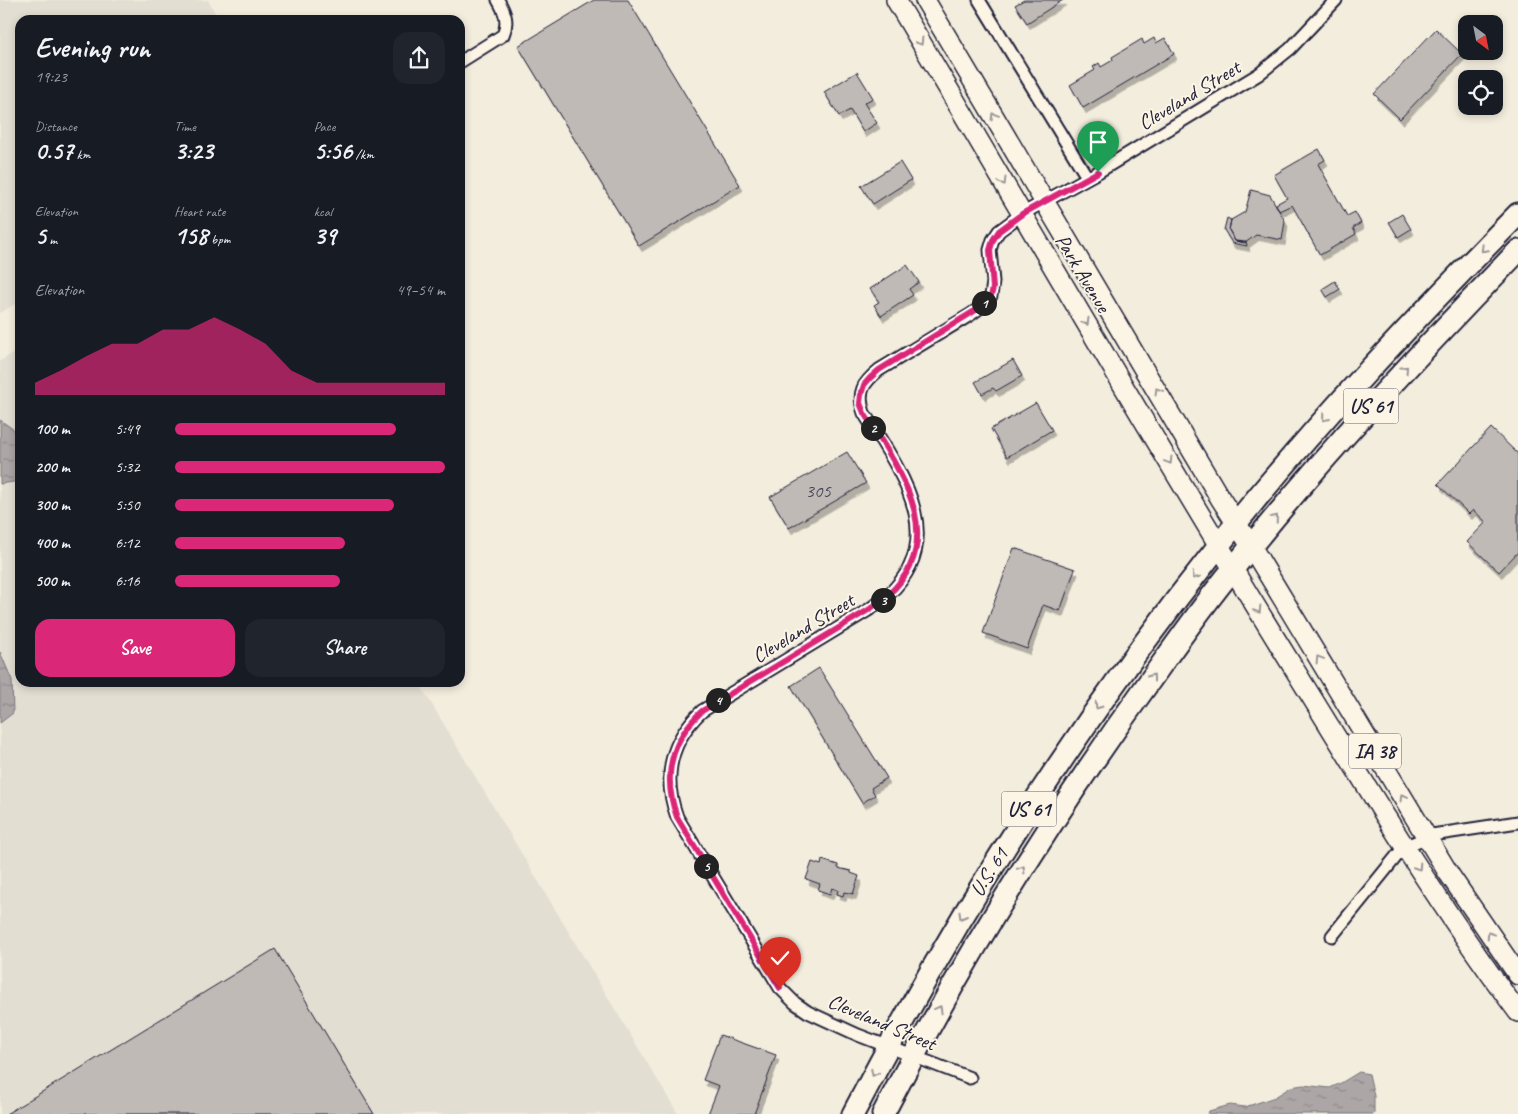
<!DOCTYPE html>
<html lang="en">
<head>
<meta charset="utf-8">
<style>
	:root { --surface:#171b24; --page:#20242c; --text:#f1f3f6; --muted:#9ea1a6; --accent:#db2777 }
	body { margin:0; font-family:Caveat,sans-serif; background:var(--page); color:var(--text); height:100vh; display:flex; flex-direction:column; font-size:19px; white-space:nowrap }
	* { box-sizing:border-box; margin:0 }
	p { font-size:16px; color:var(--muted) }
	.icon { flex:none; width:28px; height:28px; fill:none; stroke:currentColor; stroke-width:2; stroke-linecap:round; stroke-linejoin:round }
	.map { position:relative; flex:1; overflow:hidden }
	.panel { position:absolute; left:15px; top:15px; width:450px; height:672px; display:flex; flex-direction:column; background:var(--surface); border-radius:15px; box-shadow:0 2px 8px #0003 }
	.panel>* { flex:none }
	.needle { width:32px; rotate:148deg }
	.controls { position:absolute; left:1458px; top:15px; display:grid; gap:10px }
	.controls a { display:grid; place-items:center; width:45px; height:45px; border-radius:10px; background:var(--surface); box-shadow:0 2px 8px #0003; font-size:25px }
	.pin { position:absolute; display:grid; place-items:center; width:42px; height:42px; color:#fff; margin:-51px -21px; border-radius:50% 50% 50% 0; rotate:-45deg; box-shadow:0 0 5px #0007 }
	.pin .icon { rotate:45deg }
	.km { position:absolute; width:25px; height:25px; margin:-12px; border-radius:50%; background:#222; color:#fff; font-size:14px; line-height:25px; text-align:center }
	.round { display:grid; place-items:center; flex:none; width:52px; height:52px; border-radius:15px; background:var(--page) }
	.head { display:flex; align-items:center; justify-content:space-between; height:85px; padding:0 20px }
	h1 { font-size:28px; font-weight:800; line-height:38px }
	.stats { display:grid; grid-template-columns:repeat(3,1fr); gap:8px; height:85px; padding:5px 20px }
	.stats div { display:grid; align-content:center }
	.stats b { font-size:25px; font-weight:800 }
	.stats small { font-size:14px; font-weight:400 }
	.stats p { font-size:14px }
	.chart { height:140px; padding:10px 20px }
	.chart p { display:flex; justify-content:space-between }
	.chart svg { width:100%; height:90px; margin-top:5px; fill:var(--accent); opacity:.7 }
	.cta { display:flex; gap:10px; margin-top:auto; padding:10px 20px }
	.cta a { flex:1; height:58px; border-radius:15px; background:var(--accent); color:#fff; font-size:20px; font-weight:800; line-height:58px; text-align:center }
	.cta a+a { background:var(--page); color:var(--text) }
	ul { padding:0 20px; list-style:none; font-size:16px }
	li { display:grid; grid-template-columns:80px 60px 1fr; align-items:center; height:38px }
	li i { height:12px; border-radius:6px; background:var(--accent) }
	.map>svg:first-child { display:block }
</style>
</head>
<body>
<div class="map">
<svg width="1518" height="1114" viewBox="0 0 1518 1114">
	<defs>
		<pattern id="water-ripples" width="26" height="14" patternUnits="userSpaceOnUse" patternTransform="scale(1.25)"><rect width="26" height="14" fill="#aca7a6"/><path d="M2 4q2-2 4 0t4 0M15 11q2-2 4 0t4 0" fill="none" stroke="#8c8888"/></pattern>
		<filter id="shadow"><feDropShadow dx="3" dy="5.5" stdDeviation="0" flood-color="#0004"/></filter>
	</defs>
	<rect width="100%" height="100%" fill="#f3edde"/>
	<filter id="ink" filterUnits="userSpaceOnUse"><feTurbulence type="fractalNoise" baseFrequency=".02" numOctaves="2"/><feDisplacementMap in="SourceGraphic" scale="10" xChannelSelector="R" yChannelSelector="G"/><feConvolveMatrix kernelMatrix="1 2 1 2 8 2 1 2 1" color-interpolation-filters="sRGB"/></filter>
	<g filter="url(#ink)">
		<path fill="#e3ded2" d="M0,0H208L219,20H20V301L0,313Z
			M20,349V682L419,683L678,1114H0V361Z"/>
		<path fill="url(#water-ripples)" stroke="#75727b" d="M0,420L20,434V481L0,484Z
			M0,652L12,680L13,713L0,723Z
			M1359,1072L1369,1074L1374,1096V1114H1208L1209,1111L1230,1105L1245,1107L1275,1097L1291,1087L1303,1085L1330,1088L1341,1083Z"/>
		<path fill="#bfbab6" stroke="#22223b" filter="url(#shadow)" d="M594,0H628L740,185L639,246L518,46Z
			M1024,0H1063L1027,23L1015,5Z
			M1436,29L1462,54L1400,119L1374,94Z
			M1154,38L1156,43L1165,38L1174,54L1083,108L1070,85L1095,70L1093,67L1099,63L1101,67L1113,60L1112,57L1142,39L1144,44Z
			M857,72L873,98L864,103L877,123L863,132L850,110L839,116L824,92Z
			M1319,149L1325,160L1318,164L1347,216L1355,212L1361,223L1353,228L1356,234L1320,255L1292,205L1279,211L1276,204L1287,198L1274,175Z
			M900,162L911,180L873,204L861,186Z
			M1251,190L1270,195L1285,221L1282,240L1256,235L1245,243L1235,241L1229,230L1231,220L1245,212Z
			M1402,214L1411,229L1398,237L1389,222Z
			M1227,218L1231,220L1229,230L1235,241L1246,242L1247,246L1232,243L1224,230Z
			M907,265L919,282L909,289L913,295L881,316L874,305L879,302L870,289Z
			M1335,281L1340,289L1327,297L1322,289Z
			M1013,360L1022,376L996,391L993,388L982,394L975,382Z
			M1036,403L1052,430L1007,457L991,429Z
			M1491,428L1518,454V552L1499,572L1467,542L1486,522L1473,510L1469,514L1438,484Z
			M847,452L866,483L789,528L770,497Z
			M1014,548L1075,569L1060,611L1043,605L1027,649L983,633Z
			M819,668L887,778L871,788L875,795L862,803L791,686Z
			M822,860L838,865V868L851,871V873L859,876L853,894L844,892L843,896L837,894L838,890L832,888L830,894L818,890L820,884L806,879L812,862L821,865Z
			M275,949L374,1114H6Z
			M720,1035L776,1055L754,1114H708L719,1086L703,1080Z"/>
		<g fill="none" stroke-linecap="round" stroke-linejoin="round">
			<g stroke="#22223b" stroke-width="15">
				<path id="street" d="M979,0L1087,177
					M460,62L503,35C509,22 505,12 498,0
					M1332,936L1404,847L1432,835L1518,822
					M970,1078L858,1035L808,1012L795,1003L780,988L677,817C662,776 671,740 702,711L870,609C876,604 883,600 888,595C951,537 898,468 864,413C857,392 863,383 879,370L970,315L981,307L991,296L993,282L990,250L993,240L999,231L1022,214L1098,172L1259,74L1290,49L1336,0"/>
			</g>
			<g stroke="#22223b" stroke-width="22">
				<path id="primary" d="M896,0C1028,223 1157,447 1293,667C1365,784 1436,902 1518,1012
					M925,0L1220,498L1251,546L1449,874L1518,975"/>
			</g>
			<g stroke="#22223b" stroke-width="25">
				<path id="highway" d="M853,1114C957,913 1078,722 1219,545C1311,428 1414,320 1518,214
					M883,1114C961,963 1050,819 1149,682C1176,644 1203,605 1233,569C1321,457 1419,354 1518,251"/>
			</g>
			<use href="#street" stroke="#fcf5e5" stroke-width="11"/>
			<use href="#primary" stroke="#fcf5e5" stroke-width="19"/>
			<use href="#highway" stroke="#fcf5e5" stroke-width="21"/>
		</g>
		<defs><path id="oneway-chevron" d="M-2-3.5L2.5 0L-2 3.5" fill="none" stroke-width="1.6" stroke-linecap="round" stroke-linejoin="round" transform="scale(1.25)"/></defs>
		<g stroke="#9a9698">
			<use href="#oneway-chevron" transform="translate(920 42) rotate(59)"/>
			<use href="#oneway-chevron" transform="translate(994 116) rotate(-121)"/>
			<use href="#oneway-chevron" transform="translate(1003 182) rotate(59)"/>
			<use href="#oneway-chevron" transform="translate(1484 249) rotate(135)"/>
			<use href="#oneway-chevron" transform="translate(1086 322) rotate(60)"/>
			<use href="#oneway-chevron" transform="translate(1405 369) rotate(-47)"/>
			<use href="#oneway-chevron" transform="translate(1158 391) rotate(-121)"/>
			<use href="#oneway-chevron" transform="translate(1325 418) rotate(131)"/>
			<use href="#oneway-chevron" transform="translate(1169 461) rotate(59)"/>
			<use href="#oneway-chevron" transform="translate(1275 518) rotate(-50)"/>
			<use href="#oneway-chevron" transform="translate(1195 576) rotate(127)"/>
			<use href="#oneway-chevron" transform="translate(1258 610) rotate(58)"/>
			<use href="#oneway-chevron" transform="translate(1319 659) rotate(-121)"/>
			<use href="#oneway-chevron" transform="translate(1152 677) rotate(-54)"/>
			<use href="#oneway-chevron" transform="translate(1098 706) rotate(125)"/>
			<use href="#oneway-chevron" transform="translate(1403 797) rotate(-121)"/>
			<use href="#oneway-chevron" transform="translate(1418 867) rotate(57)"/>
			<use href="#oneway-chevron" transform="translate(1022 869) rotate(-58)"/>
			<use href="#oneway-chevron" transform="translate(962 916) rotate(120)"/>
			<use href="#oneway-chevron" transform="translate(1490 935) rotate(-124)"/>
			<use href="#oneway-chevron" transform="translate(939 1009) rotate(-61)"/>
			<use href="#oneway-chevron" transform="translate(874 1073) rotate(117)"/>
		</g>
	</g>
	<g fill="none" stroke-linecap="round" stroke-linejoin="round" filter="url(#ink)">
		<g stroke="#fff" stroke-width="10">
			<path id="route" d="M780,988L677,817C662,776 671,740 702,711L870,609C876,604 883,600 888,595C951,538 898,468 864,413L860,403L861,395L864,385L870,378L879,370L981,307L991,296L993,288L990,250L993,240L999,231L1022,214L1098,172"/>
		</g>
		<use href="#route" stroke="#db2777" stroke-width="6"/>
	</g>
	<g text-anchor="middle" stroke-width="4" stroke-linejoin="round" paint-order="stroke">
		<g font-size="19" fill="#49485a">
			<text x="818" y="497">305</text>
		</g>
		<g fill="#fcf5e5" stroke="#63616e" stroke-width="1">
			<rect x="1343.5" y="388.5" width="55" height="35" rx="4"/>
			<rect x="1349" y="733.5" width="52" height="35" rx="4"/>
			<rect x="1001.5" y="791.5" width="55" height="35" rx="4"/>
		</g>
		<g font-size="20" font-weight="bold" fill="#22223b">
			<text x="1371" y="413">US 61</text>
			<text x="1375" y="758">IA 38</text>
			<text x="1029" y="816">US 61</text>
		</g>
		<g font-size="21" fill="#22223b" stroke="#fcf5e5">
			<text transform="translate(1189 95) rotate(-31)" y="7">Cleveland Street</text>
			<text transform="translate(1083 273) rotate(59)" y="7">Park Avenue</text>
			<text transform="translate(803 628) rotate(-31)" y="7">Cleveland Street</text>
			<text transform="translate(989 872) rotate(-58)" y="7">U.S. 61</text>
			<text transform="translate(882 1022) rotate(23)" y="7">Cleveland Street</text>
		</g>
	</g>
</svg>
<div class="controls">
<a><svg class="needle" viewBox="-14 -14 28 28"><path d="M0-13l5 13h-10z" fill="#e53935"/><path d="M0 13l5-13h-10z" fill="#9ea1a6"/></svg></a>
<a><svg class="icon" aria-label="locate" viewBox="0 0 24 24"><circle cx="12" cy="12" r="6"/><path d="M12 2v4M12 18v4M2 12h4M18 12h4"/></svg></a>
</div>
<div class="pin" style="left:1098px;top:172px;background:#1e9e55"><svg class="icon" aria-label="arrive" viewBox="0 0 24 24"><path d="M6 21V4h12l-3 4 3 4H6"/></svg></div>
<div class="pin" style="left:780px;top:988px;background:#d93025"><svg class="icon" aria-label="check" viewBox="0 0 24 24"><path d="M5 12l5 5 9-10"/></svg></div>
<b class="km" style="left:984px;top:303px">1</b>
<b class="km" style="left:873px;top:428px">2</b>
<b class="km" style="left:883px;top:600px">3</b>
<b class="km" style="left:718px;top:700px">4</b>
<b class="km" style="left:706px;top:866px">5</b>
<section class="panel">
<div class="head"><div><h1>Evening run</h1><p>19:23</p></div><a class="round"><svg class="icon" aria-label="share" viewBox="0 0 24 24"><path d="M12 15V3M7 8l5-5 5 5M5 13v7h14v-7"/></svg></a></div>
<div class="stats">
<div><p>Distance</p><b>0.57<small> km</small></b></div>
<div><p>Time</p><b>3:23</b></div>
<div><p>Pace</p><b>5:56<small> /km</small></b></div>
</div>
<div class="stats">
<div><p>Elevation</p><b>5<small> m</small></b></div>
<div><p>Heart rate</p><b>158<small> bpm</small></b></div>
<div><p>kcal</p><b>39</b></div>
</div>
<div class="chart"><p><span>Elevation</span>49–54 m</p>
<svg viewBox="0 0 160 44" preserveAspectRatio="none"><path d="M0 44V38L10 32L20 25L30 19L40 19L50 12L60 12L70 6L80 12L90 19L100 32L110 38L120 38L130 38L140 38L150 38L160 38V44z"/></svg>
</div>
<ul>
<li><b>100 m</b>5:49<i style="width:82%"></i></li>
<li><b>200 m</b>5:32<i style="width:100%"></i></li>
<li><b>300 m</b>5:50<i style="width:81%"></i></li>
<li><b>400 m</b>6:12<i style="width:63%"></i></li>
<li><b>500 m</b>6:16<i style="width:61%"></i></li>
</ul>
<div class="cta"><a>Save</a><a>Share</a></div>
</section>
</div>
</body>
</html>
